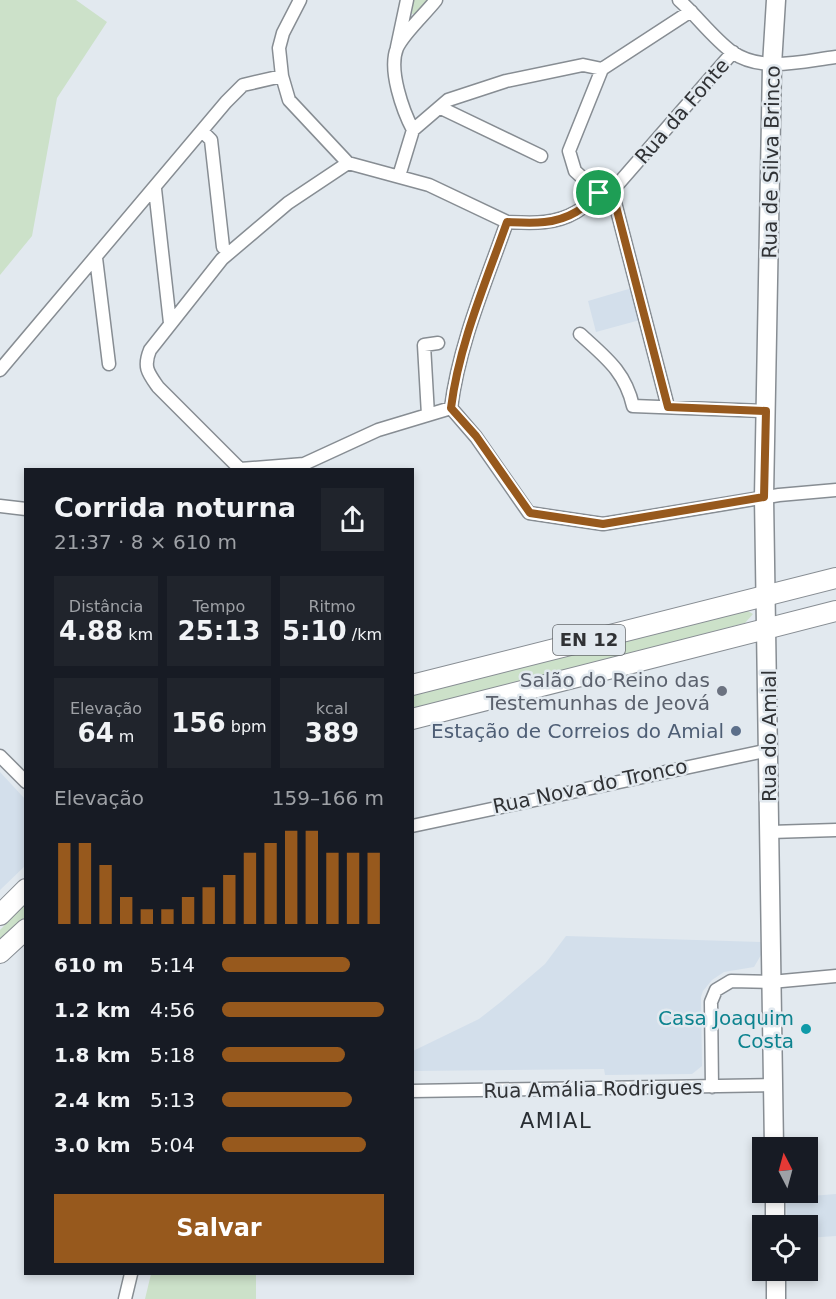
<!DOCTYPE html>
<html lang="pt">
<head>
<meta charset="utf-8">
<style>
	:root { --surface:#171b24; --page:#20242c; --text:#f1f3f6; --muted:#9ea1a6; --accent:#97591d }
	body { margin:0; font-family:"DejaVu Sans",sans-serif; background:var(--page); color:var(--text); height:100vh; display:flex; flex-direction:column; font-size:22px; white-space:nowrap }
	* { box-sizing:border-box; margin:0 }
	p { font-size:20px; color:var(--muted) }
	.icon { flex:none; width:33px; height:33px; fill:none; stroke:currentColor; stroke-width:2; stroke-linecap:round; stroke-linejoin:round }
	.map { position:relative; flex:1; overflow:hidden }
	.panel { position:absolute; left:24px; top:468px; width:390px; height:807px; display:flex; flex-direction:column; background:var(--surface); border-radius:0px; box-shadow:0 3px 9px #0003 }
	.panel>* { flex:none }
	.needle { width:39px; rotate:354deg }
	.buttons { position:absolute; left:752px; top:1137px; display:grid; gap:12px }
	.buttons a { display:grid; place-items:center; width:66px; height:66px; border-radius:0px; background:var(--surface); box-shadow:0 3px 9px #0003; font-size:30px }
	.pin { position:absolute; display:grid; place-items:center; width:51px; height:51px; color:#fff; margin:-26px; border:3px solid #fff; border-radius:50%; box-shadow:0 2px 6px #0007 }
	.round { display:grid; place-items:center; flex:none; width:63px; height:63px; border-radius:0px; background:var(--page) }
	.summary { display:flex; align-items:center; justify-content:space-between; height:102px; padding:0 30px }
	h1 { font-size:27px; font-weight:700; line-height:45px }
	.stats { display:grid; grid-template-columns:repeat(3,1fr); gap:9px; height:102px; padding:6px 30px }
	.stats div { display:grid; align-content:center; border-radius:0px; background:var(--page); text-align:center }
	.stats b { font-size:26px; font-weight:700 }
	.stats small { font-size:16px; font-weight:400 }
	.stats p { font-size:16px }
	.chart { height:168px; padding:12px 30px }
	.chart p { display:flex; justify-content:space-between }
	.chart svg { width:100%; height:108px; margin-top:6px; stroke:var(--accent); stroke-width:6 }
	.action { display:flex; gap:12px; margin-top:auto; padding:12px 30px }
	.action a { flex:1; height:69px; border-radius:0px; background:var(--accent); color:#fff; font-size:24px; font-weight:700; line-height:69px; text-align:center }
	ul { padding:0 30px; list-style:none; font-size:20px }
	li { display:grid; grid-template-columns:96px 72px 1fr; align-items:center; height:45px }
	li i { height:15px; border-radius:8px; background:var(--accent) }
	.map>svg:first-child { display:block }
</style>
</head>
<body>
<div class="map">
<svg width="836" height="1299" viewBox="0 0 836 1299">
	<rect width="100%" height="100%" fill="#e2e9ef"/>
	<path fill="#d3dfeb" d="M632,288L640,320L596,332L588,301Z
		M0,772L25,799L26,865L0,890Z
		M566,936L761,942V955L754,967L724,972L712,980L703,991L701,997L702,1066L692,1074L605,1075L604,1069L413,1071V1051L479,1019L502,1001L545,964Z
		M836,1194V1236L807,1238V1226L787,1225L786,1198Z"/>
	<path fill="#cce1c9" d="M0,0H76L107,22L57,98L32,236L0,275Z
		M413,0H429L416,14H412Z
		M746,610L753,614L745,623L413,711V691Z
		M25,904V917L0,941V930Z
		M151,1274H256V1299H145Z"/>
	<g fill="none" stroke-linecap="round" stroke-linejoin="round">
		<g stroke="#878d93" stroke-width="15">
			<path id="minor" d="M300,0L283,33L279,48L282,76L289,100L348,163L429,185L507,222C486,282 459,344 451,408L476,437L529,513L603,524L779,495L836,490
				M679,0C697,16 713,38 732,52C762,73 803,61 836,57
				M397,47L407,0
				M441,108L541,156
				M413,130L448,100L506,81L583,65L602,69L691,11
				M202,131L211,140L223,247
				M348,163L288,203L222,259L150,350C143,367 148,373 158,387L240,469L304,464L378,430L451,408
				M399,176L413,130C403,111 388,70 397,48C403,34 426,13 436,0
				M155,189L170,323
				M612,191L668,407
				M599,193L575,171L569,151L602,69
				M507,222C531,223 554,225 576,212C591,203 594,194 612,191L733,52
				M96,258L109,364
				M580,334C605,357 625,371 633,406L766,411
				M0,370L226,102L243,85L282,76
				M428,415L424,345L438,343
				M0,506L26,509
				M0,756L26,782
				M412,826L769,750
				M770,832L836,830
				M712,1087L711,1002L716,990L731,981L771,982L836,976
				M412,1091L774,1085
				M125,1299L131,1274"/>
		</g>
		<g stroke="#878d93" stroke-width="21">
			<path id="secondary" d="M774,1148L764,497L772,65L776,0
				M775,1192V1226
				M776,1270V1299"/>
		</g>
		<g stroke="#878d93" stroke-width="22">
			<path id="primary" d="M412,685L836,578
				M412,719L836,611
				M0,915L26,889
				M0,953L26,929"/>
		</g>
		<use href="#minor" stroke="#fff" stroke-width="12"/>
		<use href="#secondary" stroke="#fff" stroke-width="18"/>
		<use href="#primary" stroke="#fff" stroke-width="20"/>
	</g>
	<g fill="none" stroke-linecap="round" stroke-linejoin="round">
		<g stroke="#fff" stroke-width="12">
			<path id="route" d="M612,191L668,407L766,411L764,497L603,524L530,513L476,436L451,408C459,344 486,282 507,222C531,223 554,225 576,212C591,203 594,194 612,191Z"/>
		</g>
		<use href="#route" stroke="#97591d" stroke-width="8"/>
	</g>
	<circle fill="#6b7280" stroke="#e2e9ef" stroke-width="2" cx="722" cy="691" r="6"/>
	<circle fill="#5c6f8a" stroke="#e2e9ef" stroke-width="2" cx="736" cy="731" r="6"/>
	<circle fill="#0f9aa8" stroke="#e2e9ef" stroke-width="2" cx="806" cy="1029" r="6"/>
	<g text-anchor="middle" stroke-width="5" stroke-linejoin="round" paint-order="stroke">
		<rect fill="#e2e9ef" stroke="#65696d" stroke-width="1.5" x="553" y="625" width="72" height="30" rx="4.5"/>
		<g font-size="18" font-weight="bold" fill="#303235">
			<text x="589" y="646">EN 12</text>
		</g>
		<g font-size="20" fill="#303235" stroke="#e2e9ef">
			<text transform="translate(682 111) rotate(-49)" y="7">Rua da Fonte</text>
			<text transform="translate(771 162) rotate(-89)" y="7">Rua de Silva Brinco</text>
			<text transform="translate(769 736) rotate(-90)" y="7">Rua do Amial</text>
			<text transform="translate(590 786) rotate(-12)" y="7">Rua Nova do Tronco</text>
			<text transform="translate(593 1089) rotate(-1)" y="7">Rua Amália Rodrigues</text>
		</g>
		<g font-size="20" fill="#5b616d" stroke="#e2e9ef" text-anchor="end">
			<text x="710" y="687">Salão do Reino das<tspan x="710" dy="23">Testemunhas de Jeová</tspan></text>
		</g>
		<g font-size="20" fill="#4e5e75" stroke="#e2e9ef" text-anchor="end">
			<text x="724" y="738">Estação de Correios do Amial</text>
		</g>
		<g font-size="20" fill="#0d838f" stroke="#e2e9ef" text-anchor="end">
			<text x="794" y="1025">Casa Joaquim<tspan x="794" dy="23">Costa</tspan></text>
		</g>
		<g font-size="21" letter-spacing="1.5" fill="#292e33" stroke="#e2e9ef">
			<text x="556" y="1128">AMIAL</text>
		</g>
	</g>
</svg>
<div class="buttons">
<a><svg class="needle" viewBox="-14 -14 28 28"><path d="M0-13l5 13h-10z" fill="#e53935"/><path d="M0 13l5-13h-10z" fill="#9ea1a6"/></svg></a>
<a><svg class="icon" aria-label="locate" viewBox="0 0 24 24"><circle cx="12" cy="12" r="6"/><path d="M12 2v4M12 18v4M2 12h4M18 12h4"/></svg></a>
</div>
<div class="pin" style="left:599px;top:193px;background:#1e9e55"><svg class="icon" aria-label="arrive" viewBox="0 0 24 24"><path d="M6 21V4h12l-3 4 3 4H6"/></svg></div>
<section class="panel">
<div class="summary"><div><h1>Corrida noturna</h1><p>21:37 · 8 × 610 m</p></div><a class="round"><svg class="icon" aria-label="share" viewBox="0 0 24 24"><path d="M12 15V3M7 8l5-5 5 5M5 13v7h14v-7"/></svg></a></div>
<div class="stats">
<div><p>Distância</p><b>4.88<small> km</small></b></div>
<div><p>Tempo</p><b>25:13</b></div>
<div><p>Ritmo</p><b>5:10<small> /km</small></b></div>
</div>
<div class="stats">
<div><p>Elevação</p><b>64<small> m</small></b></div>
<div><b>156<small> bpm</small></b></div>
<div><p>kcal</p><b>389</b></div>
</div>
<div class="chart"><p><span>Elevação</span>159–166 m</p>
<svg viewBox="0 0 160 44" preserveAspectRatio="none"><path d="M5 44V11M15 44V11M25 44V20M35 44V33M45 44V38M55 44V38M65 44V33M75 44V29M85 44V24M95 44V15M105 44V11M115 44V6M125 44V6M135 44V15M145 44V15M155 44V15"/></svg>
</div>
<ul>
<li><b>610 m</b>5:14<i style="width:79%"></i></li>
<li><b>1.2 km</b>4:56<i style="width:100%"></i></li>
<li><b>1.8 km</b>5:18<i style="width:76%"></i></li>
<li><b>2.4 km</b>5:13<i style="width:80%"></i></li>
<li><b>3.0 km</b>5:04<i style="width:89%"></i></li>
</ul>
<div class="action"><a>Salvar</a></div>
</section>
</div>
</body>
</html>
